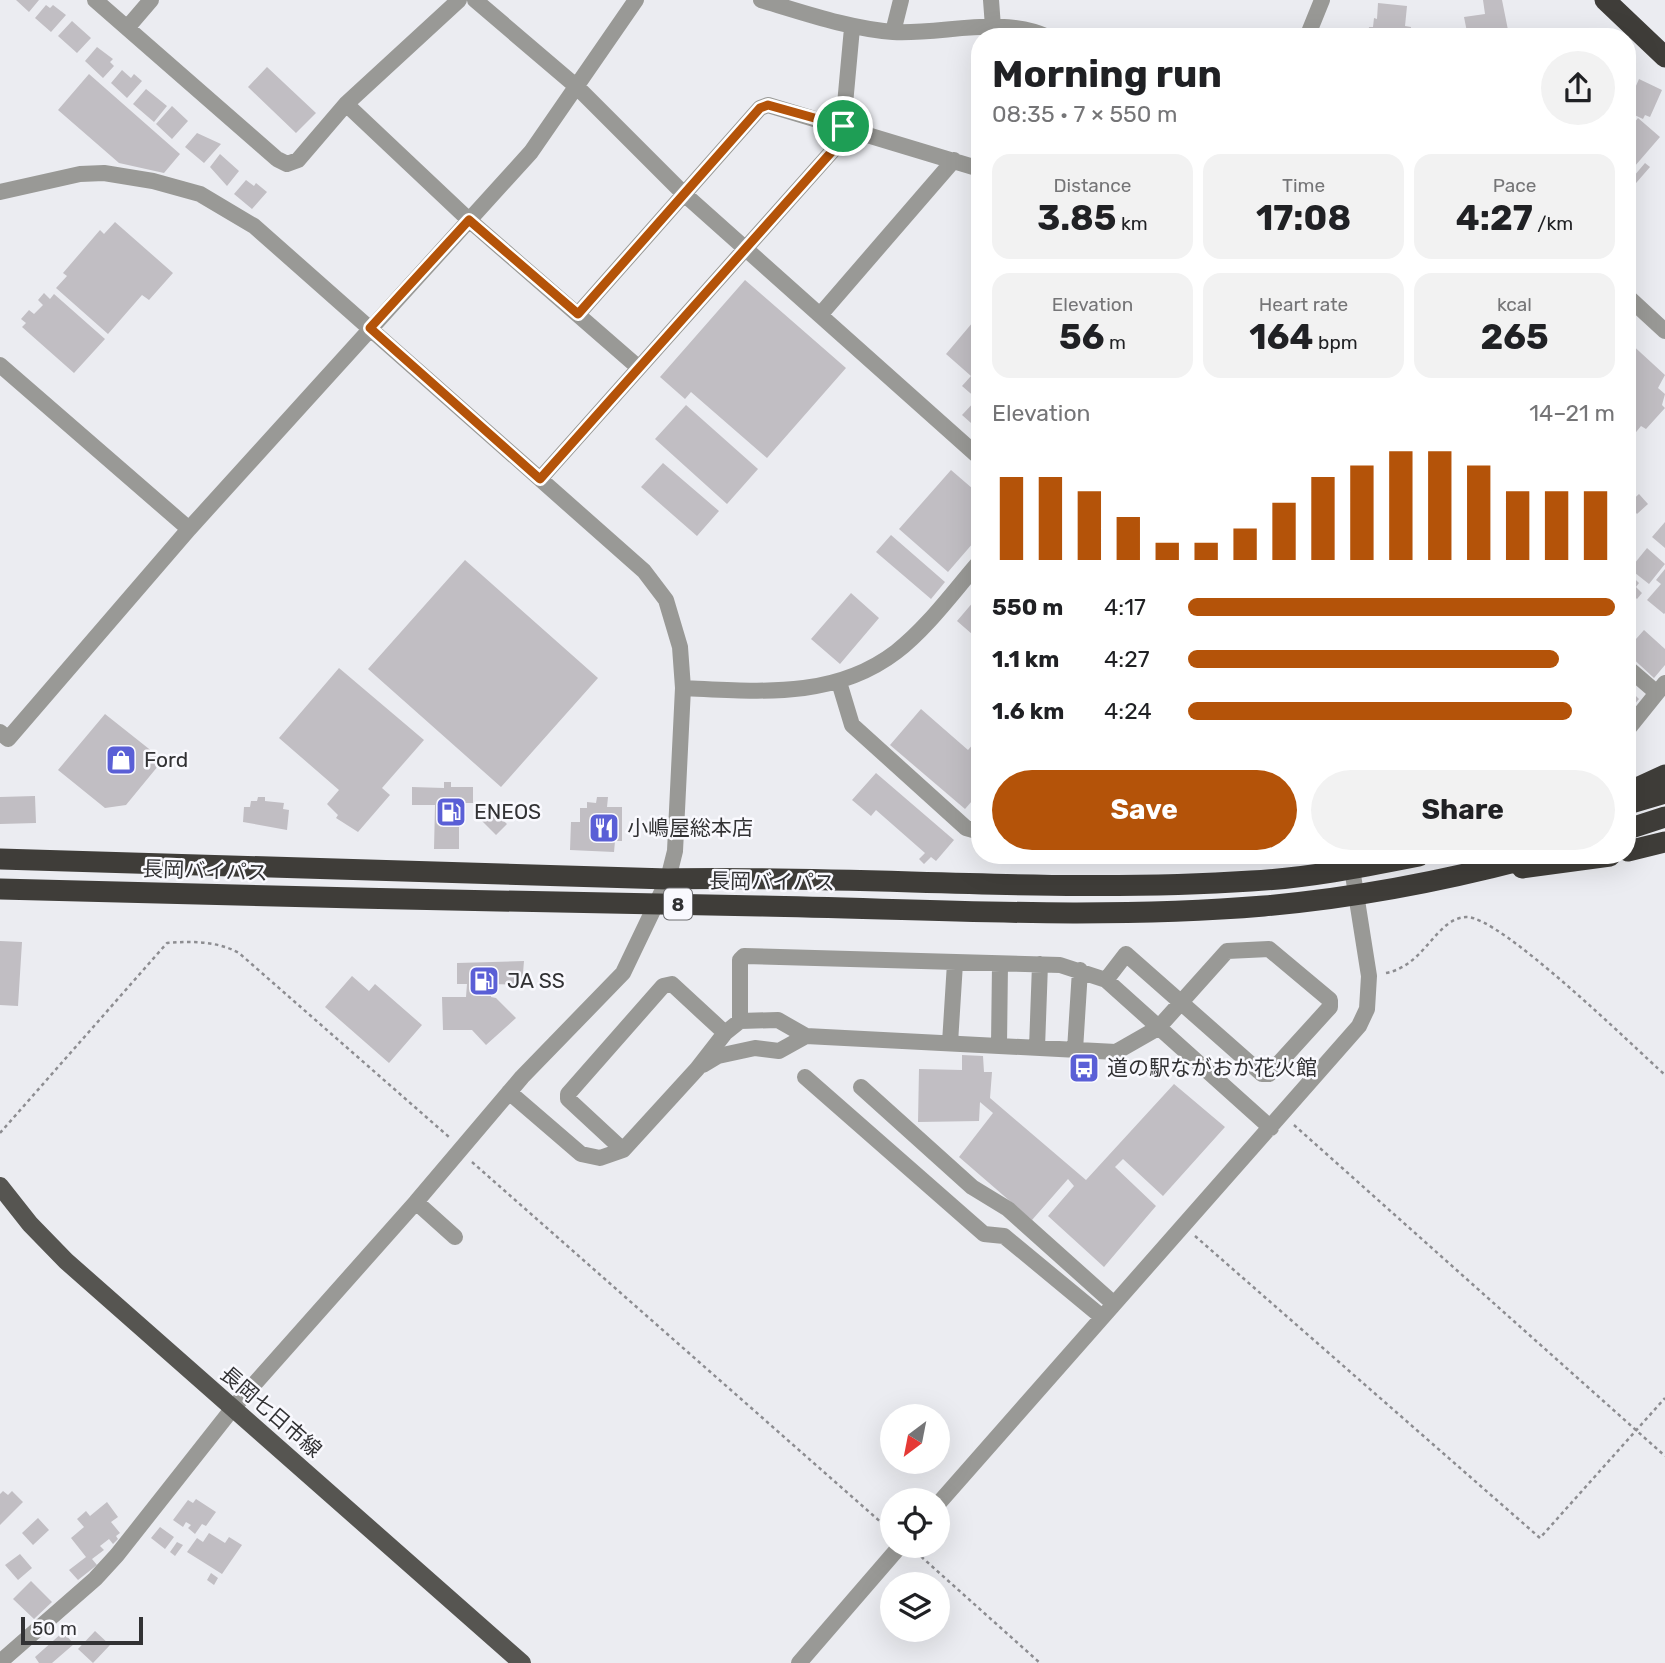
<!DOCTYPE html>
<html lang="en">
<head>
<meta charset="utf-8">
<style>
	:root { --surface:#fff; --page:#f2f2f2; --text:#202124; --muted:#757577; --accent:#b45309 }
	body { margin:0; font-family:Rubik,"Noto Sans JP",sans-serif; background:var(--page); color:var(--text); height:100vh; display:flex; flex-direction:column; font-size:26px; white-space:nowrap }
	* { box-sizing:border-box; margin:0 }
	p { font-size:23px; color:var(--muted) }
	.icon { flex:none; width:38px; height:38px; fill:none; stroke:currentColor; stroke-width:2; stroke-linecap:round; stroke-linejoin:round }
	.map { position:relative; flex:1; overflow:hidden }
	.sheet { position:absolute; left:971px; top:28px; width:665px; height:836px; display:flex; flex-direction:column; background:var(--surface); border-radius:28px; box-shadow:0 7px 28px #0002 }
	.sheet>* { flex:none }
	.needle { width:46px; rotate:212deg }
	.tools { position:absolute; left:880px; top:1404px; display:grid; gap:14px }
	.tools a { display:grid; place-items:center; width:70px; height:70px; border-radius:50%; background:var(--surface); box-shadow:0 7px 28px #0002; font-size:35px }
	.scale { position:absolute; left:21px; bottom:18px; width:122px; box-sizing:border-box; padding-left:7px; border:4px solid #323234; border-top:0; font-size:19px; line-height:24px; white-space:nowrap; color:#323234; -webkit-text-stroke:5px #f9f9fe; paint-order:stroke }
	.pin { position:absolute; display:grid; place-items:center; width:60px; height:60px; color:#fff; margin:-30px; border:4px solid #fff; border-radius:50%; box-shadow:0 2px 7px #0007 }
	.round { display:grid; place-items:center; flex:none; width:74px; height:74px; border-radius:37px; background:var(--page) }
	.head { display:flex; align-items:center; justify-content:space-between; height:119px; padding:0 21px }
	h1 { font-size:38px; font-weight:700; line-height:52px }
	.metrics { display:grid; grid-template-columns:repeat(3,1fr); gap:10px; height:119px; padding:7px 21px }
	.metrics div { display:grid; align-content:center; border-radius:18px; background:var(--page); text-align:center }
	.metrics b { font-size:35px; font-weight:700 }
	.metrics small { font-size:19px; font-weight:400 }
	.metrics p { font-size:19px }
	.chart { height:196px; padding:14px 21px }
	.chart p { display:flex; justify-content:space-between }
	.chart svg { width:100%; height:126px; margin-top:7px; stroke:var(--accent); stroke-width:6 }
	.primary-button { display:flex; gap:14px; margin-top:auto; padding:14px 21px }
	.primary-button a { flex:1; height:80px; border-radius:42px; background:var(--accent); color:#fff; font-size:28px; font-weight:700; line-height:80px; text-align:center }
	.primary-button a+a { background:var(--page); color:var(--text) }
	ul { padding:0 21px; list-style:none; font-size:23px }
	li { display:grid; grid-template-columns:112px 84px 1fr; align-items:center; height:52px }
	li i { height:18px; border-radius:9px; background:var(--accent) }
	.map>svg:first-child { display:block }
</style>
</head>
<body>
<div class="map">
<svg width="1665" height="1663" viewBox="0 0 1665 1663">
	<rect width="100%" height="100%" fill="#ebecf1"/>
	<path fill="#c1bec3" d="M16,0H39L29,12Z
		M1483,0H1502L1509,35L1468,37L1464,17L1485,14Z
		M1378,3L1407,6L1405,26L1411,27L1410,37H1368L1369,27H1373L1374,18L1377,19Z
		M46,5L50,8L53,5L66,15L51,32L35,18Z
		M72,21L91,38L77,53L58,36Z
		M1325,30L1359,35L1358,37H1324Z
		M97,47L113,59L110,62L114,66L103,78L85,61Z
		M267,67L316,113L296,133L248,87Z
		M122,70L131,78L134,74L142,81L127,98L111,83Z
		M89,74L180,154L164,173L119,163L58,110Z
		M1639,79L1662,90L1650,117L1645,115L1643,119L1628,112V104Z
		M146,89L167,106L154,122L133,104Z
		M172,106L188,121L172,139L156,124Z
		M1638,118L1660,137L1628,174V130Z
		M197,133L221,144L204,163L185,147Z
		M220,154L239,171L227,186L210,167Z
		M1645,163L1650,167L1630,190L1628,183Z
		M246,180L254,186L256,183L267,192L252,209L234,194Z
		M115,222L173,273L149,300L142,295L108,334L56,288L67,276L63,273L100,230L104,234Z
		M745,280L846,368L767,458L691,392L685,399L660,377Z
		M44,293L50,299L54,294L105,339L74,373L22,327L26,323L21,319L29,310L34,314L43,305L38,300Z
		M973,322L980,328V431L962,415L977,399L962,386L971,376L946,354Z
		M1628,341L1665,375L1658,388L1665,394L1662,405L1665,408L1646,429L1641,426L1628,442Z
		M686,405L758,469L727,504L655,439Z
		M663,463L719,511L697,536L641,487Z
		M951,470L980,495V535L948,572L899,529Z
		M1639,494L1648,504L1637,514L1628,504Z
		M1665,522V548L1652,537Z
		M891,535L945,582L931,599L876,552Z
		M1647,548L1665,564L1649,584L1630,569Z
		M465,560L598,678L501,787L368,669Z
		M1665,569V613L1664,614L1647,600L1661,584L1656,580Z
		M1628,572L1639,583L1636,587L1642,593L1637,599L1628,591Z
		M851,593L879,618L840,664L811,639Z
		M980,594V641L957,621Z
		M1644,630L1665,649V665L1654,678L1628,654V648Z
		M339,668L424,740L382,788L390,795L358,832L336,818L338,815L327,804L339,790L279,738Z
		M1628,688L1639,699L1628,712Z
		M921,709L968,750L980,736V808L972,801L965,809L890,745Z
		M105,714L163,760L126,805L105,808L58,770Z
		M876,773L954,840L936,861L931,857L924,864L919,859L925,853L876,810L871,816L852,800Z
		M444,782H451V787H473V803H459V849H434L435,805H412V787L444,788Z
		M35,796L36,823L0,824V797Z
		M258,797H265V801L284,803L283,809L289,810L287,830L243,822L244,807H250L251,801H257Z
		M597,797H608L607,807H622V841H615L614,852L570,850L571,822H580V808H587V802L596,803Z
		M485,803L507,824L496,835L475,814Z
		M0,941L22,942L18,1006L0,1005Z
		M524,961L522,985L492,984L491,997L496,998L516,1018L486,1045L472,1030H443L442,997H466L467,984H457V963Z
		M352,976L369,991L375,984L422,1025L389,1063L325,1007Z
		M962,1055L983,1056L984,1072H992L990,1098L1086,1180L1174,1084L1225,1127L1163,1196L1123,1159L1115,1167L1156,1206L1104,1267L1048,1216L1074,1186L1068,1179L1032,1220L959,1157L993,1113L980,1102L979,1121L918,1122L919,1069L962,1070Z
		M3,1491L8,1495L12,1491L23,1502L0,1525V1494Z
		M196,1499L216,1512L206,1526L202,1524L195,1534L188,1528L191,1525L186,1522L183,1527L173,1520L188,1500L193,1503Z
		M107,1502L118,1517L111,1522L120,1533L116,1536L118,1539L113,1544L109,1539L100,1546L104,1550L92,1559L97,1565L78,1580L69,1570L86,1557L71,1538L84,1527L77,1519L86,1511L90,1516Z
		M38,1518L49,1530L33,1545L22,1533Z
		M160,1527L174,1537L165,1549L151,1538Z
		M209,1533L225,1543L229,1537L242,1545L222,1574L187,1552L197,1538L203,1542Z
		M177,1542L183,1545L175,1556L170,1552Z
		M20,1554L32,1568L18,1580L5,1565Z
		M211,1573L218,1578L214,1585L207,1580Z
		M31,1581L52,1602L34,1619L13,1599Z
		M95,1631L110,1645L93,1663L78,1649Z
		M63,1632L74,1644L52,1663H39L35,1657Z"/>
	<g fill="none" stroke-linecap="round" stroke-linejoin="round">
		<path stroke="#8d8d91" stroke-width="2.5" stroke-dasharray="3.5 3.5" stroke-linecap="butt" d="M1386,973C1426,965 1435,919 1466,917C1499,915 1634,1047 1665,1075
			M1294,1125L1665,1456
			M0,1133L167,943C192,941 217,941 239,953L449,1137
			M472,1162L892,1532
			M1195,1236L1540,1538L1665,1398
			M916,1552L1040,1663"/>
		<path stroke="#999996" stroke-width="16" d="M95,0L277,159L287,164L298,160L346,104L459,0
			M475,0L577,87L683,193L980,458
			M761,0C805,13 847,28 893,32C942,35 1001,15 1048,37
			M991,0L993,27
			M127,28L151,0
			M893,32L901,0
			M1307,37L1322,0
			M346,104L469,220L639,368
			M0,192L80,174L104,173L153,181L200,194L254,226L644,571L666,600L680,647L683,688L675,851L668,879L623,973L522,1077L416,1202L233,1408L117,1555L95,1579L0,1662
			M1628,297L1665,331
			M578,314L760,108L768,105L980,169
			M820,315L954,160
			M0,365L189,529L531,152L636,0
			M540,479L835,148L843,126L852,28
			M1628,668L1657,693
			M839,682L852,725L966,828L980,832
			M683,688C757,691 833,700 896,652C928,627 953,592 980,561
			M1628,729L1665,683
			M0,732L8,739L189,529
			M740,1021V960L744,956L1060,965L1106,980L1271,1128
			M950,1043L955,963
			M999,1045L1000,964
			M1037,1048L1040,964
			M1075,1050L1080,970
			M703,1065L718,1056L755,1048L779,1051L806,1036
			M805,1077L984,1234L1004,1236L1102,1317
			M861,1087L972,1187L1008,1209L1114,1304
			M509,1092L581,1154L600,1158L623,1150L697,1069L725,1033L740,1021L778,1020L806,1036L1116,1052L1158,1028L1227,951L1269,949L1330,1000V1007L1269,1074H1262L1126,954L1106,980
			M623,1150L568,1099V1094L663,986L672,984L725,1033
			M416,1202L455,1237
			M938,1504L1359,1026L1367,1009L1369,976L1350,856
			M799,1663L901,1545"/>
		<path stroke="#565551" stroke-width="18" d="M0,1186L30,1224L66,1261L522,1663"/>
		<path stroke="#3f3d39" stroke-width="21" d="M1605,0L1665,57
			M1628,792L1665,775
			M1628,804L1665,793
			M1628,829L1665,817
			M1628,851L1665,842
			M0,859L668,879C862,875 1057,894 1251,881C1308,878 1363,867 1419,856
			M1522,868L1610,856
			M0,889C253,897 507,901 760,906C928,909 1096,920 1264,906C1356,898 1449,880 1538,856"/>
	</g>
	<g fill="none" stroke-linecap="round" stroke-linejoin="round">
		<g stroke="#fff" stroke-width="14">
			<path id="route" d="M768,105L843,126L835,148L540,479L370,328L469,220L578,314L760,108Z"/>
		</g>
		<use href="#route" stroke="#b45309" stroke-width="9"/>
	</g>
	<defs>
		<g id="shop-square" transform="scale(1.575)"><rect x="-9" y="-9" width="18" height="18" rx="4" fill="#5a5fd6" stroke="#f9f9fe"/><path d="M-5-2.5h2.3a2.7 3.5 0 0 1 5.4 0H5L5.5 6h-11ZM-1.5-2.5h3a1.5 2.3 0 0 0-3 0Z" fill="#fff"/></g>
		<g id="fuel-square" transform="scale(1.575)"><rect x="-9" y="-9" width="18" height="18" rx="4" fill="#5a5fd6" stroke="#f9f9fe"/><path d="M-5.5-6h7V0h2V4h1.3V-2.5L3-4.5l.8-.8L6-3V5H2.5V1h-1V6h-7ZM-4.2-4.7v3.2H.2V-4.7Z" fill="#fff"/></g>
		<g id="restaurant-square" transform="scale(1.575)"><rect x="-9" y="-9" width="18" height="18" rx="4" fill="#5a5fd6" stroke="#f9f9fe"/><path d="M-5-6h1v4h1v-4h1v4h1v-4h1v5L-1.5 .5V6h-2V.5L-5-1ZM5-6V6H3V1.5H1.5Q1.5-4 5-6Z" fill="#fff"/></g>
		<g id="bus-square" transform="scale(1.575)"><rect x="-9" y="-9" width="18" height="18" rx="4" fill="#5a5fd6" stroke="#f9f9fe"/><path d="M-5-6H5V4H4V6H2V4H-2V6H-4V4H-5ZM-3.5-4V0h7V-4ZM-3.5 1.2v1.5H-2V1.2ZM2 1.2v1.5H3.5V1.2Z" fill="#fff"/></g>
	</defs>
	<g fill-rule="evenodd">
		<use href="#shop-square" x="121" y="760"/>
		<use href="#fuel-square" x="451" y="812"/>
		<use href="#restaurant-square" x="604" y="828"/>
		<use href="#fuel-square" x="484" y="981"/>
		<use href="#bus-square" x="1084" y="1068"/>
	</g>
	<g text-anchor="middle" stroke-width="5" stroke-linejoin="round" paint-order="stroke">
		<rect fill="#f9f9fe" stroke="#6e6e71" stroke-width="2" x="664" y="888.5" width="28" height="31" rx="5"/>
		<g font-size="19" font-weight="bold" fill="#323234">
			<text x="678" y="911">8</text>
		</g>
		<g font-size="21" fill="#323234" stroke="#f9f9fe" text-anchor="start">
			<text x="144" y="767">Ford</text>
			<text x="474" y="819">ENEOS</text>
			<text x="627" y="835">小嶋屋総本店</text>
			<text x="507" y="988">JA SS</text>
			<text x="1107" y="1075">道の駅ながおか花火館</text>
		</g>
		<g font-size="21" fill="#323234" stroke="#f9f9fe">
			<text transform="translate(205 871) rotate(2)" y="7">長岡バイパス</text>
			<text transform="translate(772 882) rotate(1)" y="7">長岡バイパス</text>
			<text transform="translate(271 1412) rotate(41)" y="7">長岡七日市線</text>
		</g>
	</g>
</svg>
<div class="tools">
<a><svg class="needle" viewBox="-14 -14 28 28"><path d="M0-13l5 13h-10z" fill="#e53935"/><path d="M0 13l5-13h-10z" fill="#757577"/></svg></a>
<a><svg class="icon" aria-label="locate" viewBox="0 0 24 24"><circle cx="12" cy="12" r="6"/><path d="M12 2v4M12 18v4M2 12h4M18 12h4"/></svg></a>
<a><svg class="icon" aria-label="layers" viewBox="0 0 24 24"><path d="M12 4l9 5-9 5-9-5zM3 14l9 5 9-5"/></svg></a>
</div>
<div class="scale">50 m</div>
<div class="pin" style="left:843px;top:126px;background:#1e9e55"><svg class="icon" aria-label="arrive" viewBox="0 0 24 24"><path d="M6 21V4h12l-3 4 3 4H6"/></svg></div>
<section class="sheet">
<div class="head"><div><h1>Morning run</h1><p>08:35 · 7 × 550 m</p></div><a class="round"><svg class="icon" aria-label="share" viewBox="0 0 24 24"><path d="M12 15V3M7 8l5-5 5 5M5 13v7h14v-7"/></svg></a></div>
<div class="metrics">
<div><p>Distance</p><b>3.85<small> km</small></b></div>
<div><p>Time</p><b>17:08</b></div>
<div><p>Pace</p><b>4:27<small> /km</small></b></div>
</div>
<div class="metrics">
<div><p>Elevation</p><b>56<small> m</small></b></div>
<div><p>Heart rate</p><b>164<small> bpm</small></b></div>
<div><p>kcal</p><b>265</b></div>
</div>
<div class="chart"><p><span>Elevation</span>14–21 m</p>
<svg viewBox="0 0 160 44" preserveAspectRatio="none"><path d="M5 44V15M15 44V15M25 44V20M35 44V29M45 44V38M55 44V38M65 44V33M75 44V24M85 44V15M95 44V11M105 44V6M115 44V6M125 44V11M135 44V20M145 44V20M155 44V20"/></svg>
</div>
<ul>
<li><b>550 m</b>4:17<i style="width:100%"></i></li>
<li><b>1.1 km</b>4:27<i style="width:87%"></i></li>
<li><b>1.6 km</b>4:24<i style="width:90%"></i></li>
</ul>
<div class="primary-button"><a>Save</a><a>Share</a></div>
</section>
</div>
</body>
</html>
